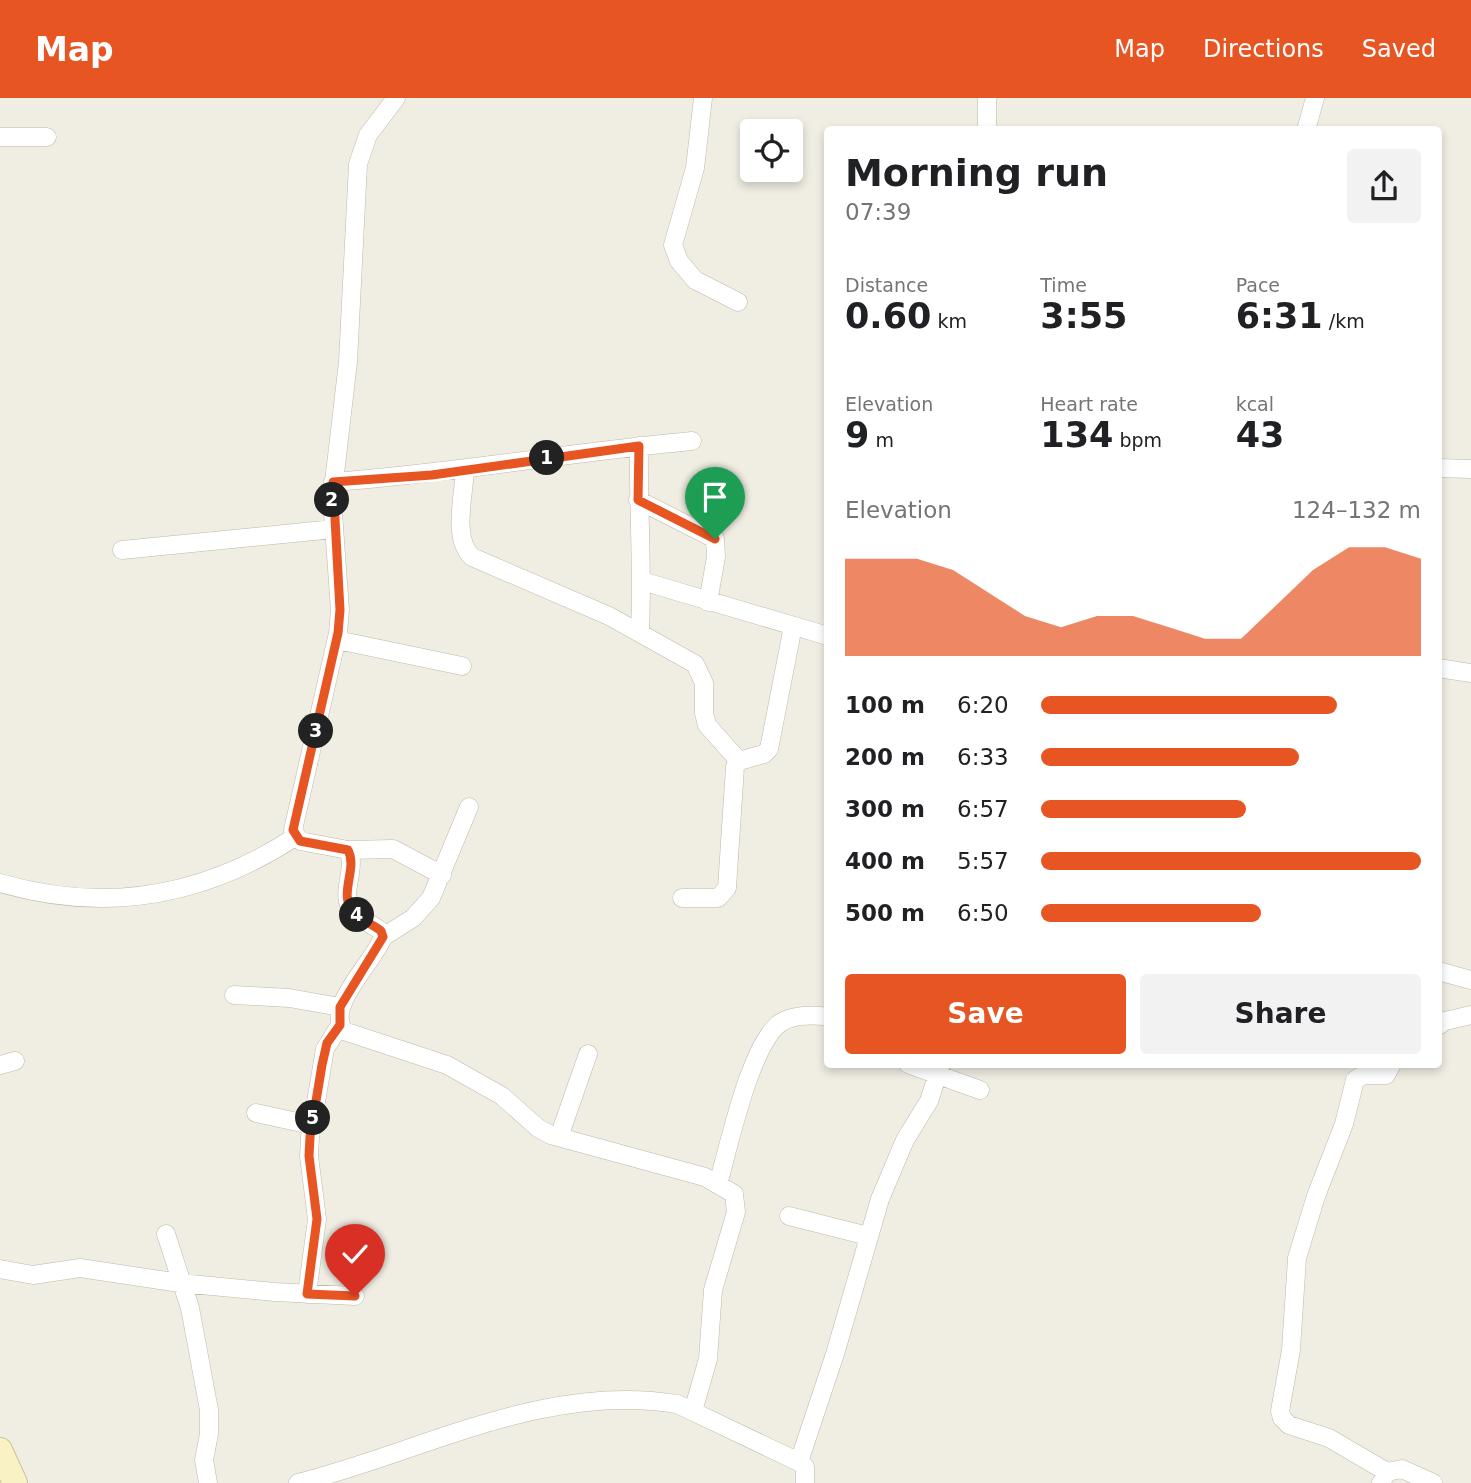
<!DOCTYPE html>
<html lang="en">
<head>
<meta charset="utf-8">
<style>
	:root { --surface:#fff; --page:#f2f2f2; --text:#202124; --muted:#757577; --accent:#e75523 }
	body { margin:0; font-family:"DejaVu Sans",sans-serif; background:var(--page); color:var(--text); height:100vh; display:flex; flex-direction:column; font-size:26px; white-space:nowrap }
	* { box-sizing:border-box; margin:0 }
	p { font-size:23px; color:var(--muted) }
	.icon { flex:none; width:38px; height:38px; fill:none; stroke:currentColor; stroke-width:2; stroke-linecap:round; stroke-linejoin:round }
	.map { position:relative; flex:1; overflow:hidden }
	.drawer { position:absolute; left:824px; top:28px; width:618px; height:942px; display:flex; flex-direction:column; background:var(--surface); border-radius:7px; box-shadow:0 4px 10px #0003 }
	.drawer>* { flex:none }
	.buttons { position:absolute; left:740px; top:21px; display:grid; gap:14px }
	.buttons a { display:grid; place-items:center; width:63px; height:63px; border-radius:7px; background:var(--surface); box-shadow:0 4px 10px #0003; font-size:35px }
	.pin { position:absolute; display:grid; place-items:center; width:60px; height:60px; color:#fff; margin:-72px -30px; border-radius:50% 50% 50% 0; rotate:-45deg; box-shadow:0 0 7px #0007 }
	.pin .icon { rotate:45deg }
	.km { position:absolute; width:35px; height:35px; margin:-18px; border-radius:50%; background:#222; color:#fff; font-size:19px; line-height:35px; text-align:center }
	.round { display:grid; place-items:center; flex:none; width:74px; height:74px; border-radius:7px; background:var(--page) }
	.headline { display:flex; align-items:center; justify-content:space-between; height:119px; padding:0 21px }
	h1 { font-size:38px; font-weight:700; line-height:52px }
	.metrics { display:grid; grid-template-columns:repeat(3,1fr); gap:10px; height:119px; padding:7px 21px }
	.metrics div { display:grid; align-content:center }
	.metrics b { font-size:35px; font-weight:700 }
	.metrics small { font-size:19px; font-weight:400 }
	.metrics p { font-size:19px }
	.chart { height:196px; padding:14px 21px }
	.chart p { display:flex; justify-content:space-between }
	.chart svg { width:100%; height:126px; margin-top:7px; fill:var(--accent); opacity:.7 }
	.button { display:flex; gap:14px; margin-top:auto; padding:14px 21px }
	.button a { flex:1; height:80px; border-radius:7px; background:var(--accent); color:#fff; font-size:28px; font-weight:700; line-height:80px; text-align:center }
	.button a+a { background:var(--page); color:var(--text) }
	ul { padding:0 21px; list-style:none; font-size:23px }
	li { display:grid; grid-template-columns:112px 84px 1fr; align-items:center; height:52px }
	li i { height:18px; border-radius:9px; background:var(--accent) }
	header { display:flex; align-items:center; gap:42px; box-sizing:border-box; height:98px; padding:0 35px; background:var(--accent); color:#fff }
	header strong { font-size:33px }
	nav { display:flex; gap:38px; margin-inline-start:auto; font-size:24px }
	.map>svg:first-child { display:block }
</style>
</head>
<body>
<header>
<strong>Map</strong>
<nav><a>Map</a><a>Directions</a><a>Saved</a></nav>
</header>
<div class="map">
<svg width="1471" height="1385" viewBox="0 0 1471 1385">
	<rect width="100%" height="100%" fill="#f0ede3"/>
	<g fill="none" stroke-linecap="round" stroke-linejoin="round">
		<g stroke="#bdb9aa" stroke-width="19">
			<path id="street" d="M396,0L368,37L358,66L348,264L332,401L340,512L338,535L293,732L300,743L348,752C358,771 338,796 353,813C360,822 372,826 381,833L383,839C374,864 325,908 344,933L447,967L502,998L538,1030L551,1037L705,1079L734,1096L736,1114L713,1192L708,1261L693,1313
				M703,0L695,70L673,147L679,163L695,182L738,204
				M987,32V0
				M1306,32L1315,0
				M0,39H47
				M639,348C638,410 643,471 640,533
				M1438,370L1471,371
				M465,372C464,396 452,441 472,459L609,518L695,566L704,585V615L707,627L739,663
				M333,384C454,375 572,354 692,343
				M638,402L715,441L716,459L708,504
				M122,452L334,431
				M642,483L828,538
				M337,542L462,568
				M1438,570L1471,575
				M348,752L393,751L442,777
				M0,785C106,816 203,799 295,739
				M682,800H718L727,790L735,669L739,663L764,656L769,651L793,528
				M383,839L413,820L431,800L469,709
				M1438,873L1471,882
				M234,897L289,900L340,909
				M1438,928L1445,923L1471,917
				M908,966L980,992
				M0,967L15,963
				M256,1015L311,1027
				M559,1039L588,956
				M718,1086C729,1048 750,947 780,925C792,917 814,916 828,919
				M789,1118L868,1138
				M166,1136L190,1210L209,1312V1336L204,1362L208,1385
				M0,1171L33,1177L80,1170L180,1185L275,1194L355,1198
				M307,1196L317,1121L309,1058L310,1039L325,951L340,927
				M799,1364L835,1256L880,1101L905,1042L929,1003L941,966
				M1387,1374L1329,1340L1289,1327L1282,1320L1280,1313L1291,1252L1297,1160L1316,1098L1344,1026L1355,982L1363,977H1386L1392,966
				M298,1385C421,1354 546,1284 677,1306L799,1364L805,1369V1385
				M1381,1385L1387,1374L1402,1371L1433,1385"/>
		</g>
		<g stroke="#ccc396" stroke-width="26">
			<path id="secondary" d="M0,1352L15,1385"/>
		</g>
		<use href="#street" stroke="#fff" stroke-width="18"/>
		<use href="#secondary" stroke="#f9f2c4" stroke-width="24"/>
	</g>
	<g fill="none" stroke-linecap="round" stroke-linejoin="round">
		<g stroke="#fff" stroke-width="14">
			<path id="route" d="M355,1198L307,1196L317,1121L309,1058L310,1039L322,967L327,945L340,927V909L383,839L381,833C372,826 360,822 353,813C338,796 358,771 348,752L300,743L293,732L338,535L340,512L333,384L432,377L639,348L638,402L715,441"/>
		</g>
		<use href="#route" stroke="#e75523" stroke-width="9"/>
	</g>
</svg>
<div class="buttons">
<a><svg class="icon" aria-label="locate" viewBox="0 0 24 24"><circle cx="12" cy="12" r="6"/><path d="M12 2v4M12 18v4M2 12h4M18 12h4"/></svg></a>
</div>
<div class="pin" style="left:715px;top:441px;background:#1e9e55"><svg class="icon" aria-label="arrive" viewBox="0 0 24 24"><path d="M6 21V4h12l-3 4 3 4H6"/></svg></div>
<div class="pin" style="left:355px;top:1198px;background:#d93025"><svg class="icon" aria-label="check" viewBox="0 0 24 24"><path d="M5 12l5 5 9-10"/></svg></div>
<b class="km" style="left:547px;top:360px">1</b>
<b class="km" style="left:332px;top:402px">2</b>
<b class="km" style="left:316px;top:633px">3</b>
<b class="km" style="left:357px;top:817px">4</b>
<b class="km" style="left:313px;top:1020px">5</b>
<section class="drawer">
<div class="headline"><div><h1>Morning run</h1><p>07:39</p></div><a class="round"><svg class="icon" aria-label="share" viewBox="0 0 24 24"><path d="M12 15V3M7 8l5-5 5 5M5 13v7h14v-7"/></svg></a></div>
<div class="metrics">
<div><p>Distance</p><b>0.60<small> km</small></b></div>
<div><p>Time</p><b>3:55</b></div>
<div><p>Pace</p><b>6:31<small> /km</small></b></div>
</div>
<div class="metrics">
<div><p>Elevation</p><b>9<small> m</small></b></div>
<div><p>Heart rate</p><b>134<small> bpm</small></b></div>
<div><p>kcal</p><b>43</b></div>
</div>
<div class="chart"><p><span>Elevation</span>124–132 m</p>
<svg viewBox="0 0 160 44" preserveAspectRatio="none"><path d="M0 44V10L10 10L20 10L30 14L40 22L50 30L60 34L70 30L80 30L90 34L100 38L110 38L120 26L130 14L140 6L150 6L160 10V44z"/></svg>
</div>
<ul>
<li><b>100 m</b>6:20<i style="width:78%"></i></li>
<li><b>200 m</b>6:33<i style="width:68%"></i></li>
<li><b>300 m</b>6:57<i style="width:54%"></i></li>
<li><b>400 m</b>5:57<i style="width:100%"></i></li>
<li><b>500 m</b>6:50<i style="width:58%"></i></li>
</ul>
<div class="button"><a>Save</a><a>Share</a></div>
</section>
</div>
</body>
</html>
